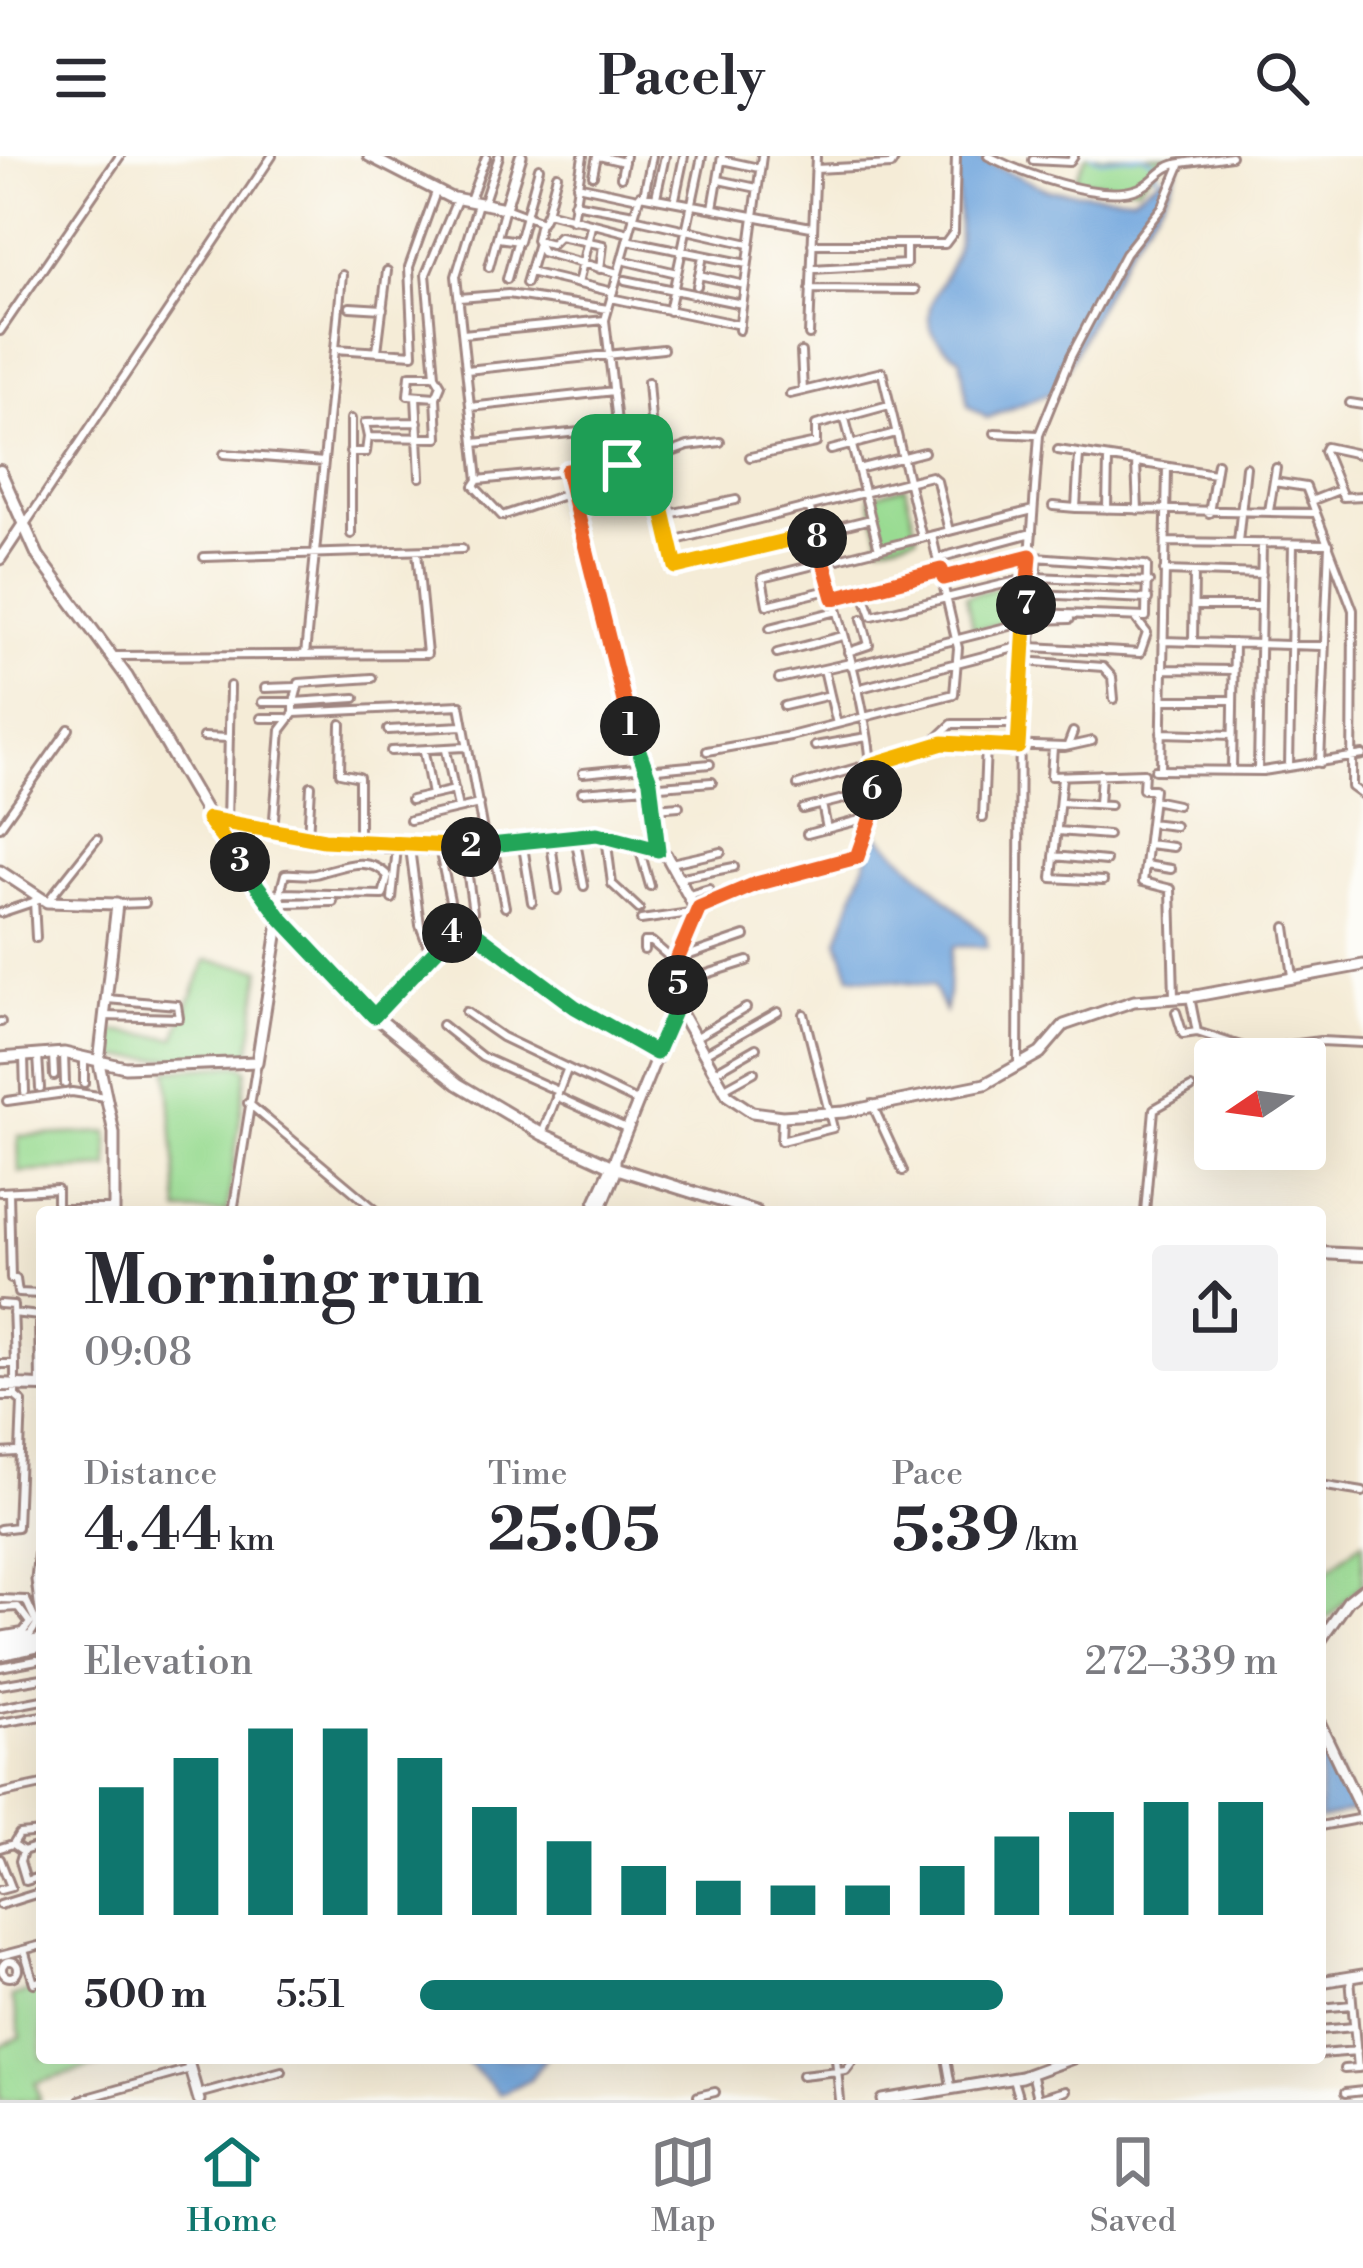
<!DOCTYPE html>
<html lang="en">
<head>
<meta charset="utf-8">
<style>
	:root { --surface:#fff; --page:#f2f2f3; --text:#2b2b33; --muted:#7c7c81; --line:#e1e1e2; --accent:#0f766e }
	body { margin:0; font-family:"Libre Bodoni",serif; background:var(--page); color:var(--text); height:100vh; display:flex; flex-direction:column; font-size:45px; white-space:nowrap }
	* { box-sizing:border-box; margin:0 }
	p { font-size:39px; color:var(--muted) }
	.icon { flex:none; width:66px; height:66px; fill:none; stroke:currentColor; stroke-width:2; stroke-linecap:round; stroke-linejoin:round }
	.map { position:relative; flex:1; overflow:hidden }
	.drawer { position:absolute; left:36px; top:1050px; width:1290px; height:858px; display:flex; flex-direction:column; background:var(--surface); border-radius:12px; box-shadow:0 12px 48px #0002 }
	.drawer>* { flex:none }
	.needle { width:78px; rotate:257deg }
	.fabs { position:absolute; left:1194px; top:882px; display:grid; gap:24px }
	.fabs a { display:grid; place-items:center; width:132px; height:132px; border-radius:12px; background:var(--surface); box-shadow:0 12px 48px #0002; font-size:60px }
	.pin { position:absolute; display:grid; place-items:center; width:102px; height:102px; color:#fff; margin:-51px; border-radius:24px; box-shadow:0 6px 18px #0006 }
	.km { position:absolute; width:60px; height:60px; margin:-30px; border-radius:50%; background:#222; color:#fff; font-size:33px; line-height:60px; text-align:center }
	.round { display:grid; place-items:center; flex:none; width:126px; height:126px; border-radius:12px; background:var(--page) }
	.headline { display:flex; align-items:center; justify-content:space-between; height:204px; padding:0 48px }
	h1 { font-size:66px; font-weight:800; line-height:90px }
	.figures { display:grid; grid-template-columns:repeat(3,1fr); gap:18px; height:204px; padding:12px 48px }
	.figures div { display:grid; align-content:center }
	.figures b { font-size:60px; font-weight:800 }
	.figures small { font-size:33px; font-weight:400 }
	.figures p { font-size:33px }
	.chart { height:336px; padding:24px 48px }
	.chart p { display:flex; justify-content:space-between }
	.chart svg { width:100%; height:216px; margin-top:12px; stroke:var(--accent); stroke-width:6 }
	ul { padding:0 48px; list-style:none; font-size:39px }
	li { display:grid; grid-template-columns:192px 144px 1fr; align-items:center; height:90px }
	li i { height:30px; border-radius:15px; background:var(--accent) }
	header { display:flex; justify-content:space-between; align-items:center; height:156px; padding:0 48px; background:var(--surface); font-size:54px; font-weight:800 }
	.dock { display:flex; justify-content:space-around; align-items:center; height:168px; border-top:3px solid var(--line); background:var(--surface); font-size:33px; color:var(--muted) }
	.dock a { display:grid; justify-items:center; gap:6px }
	.dock .selected { color:var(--accent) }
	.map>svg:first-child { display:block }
</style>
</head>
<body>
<header><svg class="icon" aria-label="menu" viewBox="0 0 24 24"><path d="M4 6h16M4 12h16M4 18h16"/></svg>Pacely<svg class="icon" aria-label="search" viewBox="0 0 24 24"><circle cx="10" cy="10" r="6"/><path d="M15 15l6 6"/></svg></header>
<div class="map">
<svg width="1363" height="1944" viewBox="0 0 1363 1944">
	<rect width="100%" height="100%" fill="#fdfcf7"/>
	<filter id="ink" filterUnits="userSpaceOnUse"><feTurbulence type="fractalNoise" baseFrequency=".00833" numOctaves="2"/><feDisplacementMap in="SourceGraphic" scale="24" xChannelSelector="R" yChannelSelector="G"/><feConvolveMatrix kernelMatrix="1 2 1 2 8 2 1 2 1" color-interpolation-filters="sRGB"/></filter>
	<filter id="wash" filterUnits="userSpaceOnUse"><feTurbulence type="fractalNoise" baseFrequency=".004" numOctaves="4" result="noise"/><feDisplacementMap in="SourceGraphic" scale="48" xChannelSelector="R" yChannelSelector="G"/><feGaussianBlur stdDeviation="2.7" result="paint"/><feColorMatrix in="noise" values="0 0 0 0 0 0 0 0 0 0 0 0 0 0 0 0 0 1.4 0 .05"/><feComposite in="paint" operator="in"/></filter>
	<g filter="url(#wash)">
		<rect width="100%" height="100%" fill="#f5ecd7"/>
		<path fill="#99db92" stroke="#727d5e" stroke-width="3" d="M1086,0H1187L1166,1L1138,31L1075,24Z
			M905,330L917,380L881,389L870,340Z
			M1016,427L1013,464L973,475L966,440Z
			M206,804L261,813L249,902H106L110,875L175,882Z
			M240,909L247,913L227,1056H179L168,914Z
			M108,976L109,1012L19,1016L18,980Z
			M1363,1385V1427L1329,1461L1320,1462V1420Z
			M42,1831V1902H125L36,1927L40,1944H0V1890L21,1881L11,1841Z"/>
		<path fill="#70a5dd" stroke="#5d6284" stroke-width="3" d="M956,0H972L1049,34L1132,41L1179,10C1165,48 1150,58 1131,90C1104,137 1080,185 1057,234L987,262L968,250L960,202C890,159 960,124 959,77C959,52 957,26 956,0Z
			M876,677L986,780L987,791L954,790C945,810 952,834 945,856L933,830L850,820L838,784Z
			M1320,1581L1355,1654L1320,1664Z
			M463,1902H546L530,1923L499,1938Z"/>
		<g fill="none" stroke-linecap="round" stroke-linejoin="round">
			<path stroke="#70a5dd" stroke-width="3" d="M1091,0L1100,4L1139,0
				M1142,0L1153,5L1157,20"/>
		</g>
	</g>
	<g filter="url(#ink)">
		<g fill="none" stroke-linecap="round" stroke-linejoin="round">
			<g stroke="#a08681" stroke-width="12">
				<path id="minor" d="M599,0L624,6
					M988,0C1022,17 1096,45 1134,34C1154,29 1159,10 1181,7
					M722,4L759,12
					M1033,4L1070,6L1074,0
					M816,13L891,9L896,0
					M593,19L597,0
					M621,21L625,0
					M719,24L757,32
					M577,29L638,42
					M644,39L652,0
					M656,41L665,0
					M675,43L684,0
					M470,44L486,1
					M484,45L499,0
					M574,47L634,58
					M477,51L456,120L478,324L474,330L502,360L573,336
					M713,52L722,0
					M547,56L557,19
					M633,62L749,88
					M572,64L583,0
					M540,66L536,84L542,96L618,117
					M498,82L519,85L539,12
					M536,84L551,88L559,80L603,89L600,113
					M627,84L747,108
					M812,88H945L954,76L956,0
					M622,104L677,117
					M489,111L505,52L542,66L547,56L629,77
					M811,113L906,108V88
					M529,116L613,136
					M342,119L335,193L413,198L409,111L436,36
					M699,119L745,129
					M507,123L517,87
					M625,124L742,148
					M526,127L537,90
					M578,128L591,70
					M697,130L703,100
					M810,133L915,134
					M460,142L508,138L608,153
					M611,142L740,169
					M350,151L383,153
					M669,155L702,0
					M739,174L762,0
					M0,175L120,0
					M463,178L605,164
					M809,179L816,0
					M377,195L387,115
					M801,196L803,235
					M467,214L663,193
					M435,219H410L408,239L436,241
					M648,226L654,302
					M790,238L882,216L922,382
					M416,240L420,321
					M1350,247L1363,249
					M470,251L614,235
					M351,263V378
					M845,263L879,393
					M418,266L365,267L368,281L438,282L436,241L441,229L435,219L426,118L457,44
					M995,277L1039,279
					M474,287L618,272
					M831,294L896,277
					M1058,294L1215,318
					M350,296H366L368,281
					M224,298L324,306
					M1363,299L1326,291L1324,295L1343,341L1363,340
					M750,301L816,287V269L889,249
					M1136,306L1138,354
					M622,309L605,164L640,39L811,71
					M636,309L688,290L720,286
					M858,313L924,296
					M567,315L636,309L639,333L658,335L664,359
					M478,324L567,315L570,320L607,493L650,625L658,695
					M1274,326L1306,331L1353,454L1352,631L1363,639
					M736,344L664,359L676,411L871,363
					M1311,345L1339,334
					M1053,350L1076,352L1079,298
					M1076,352L1316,357
					M1107,353L1108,303
					M1269,355L1276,312
					M1209,357L1217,307
					M26,367L272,0
					M672,385L931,320L937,325L949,375
					M1167,386L1329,388L1320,607
					M1238,386L1246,311
					M204,401L462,393
					M938,402L1032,377
					M1164,415L1262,418
					M1036,421L1149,426
					M944,422L1030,400L1035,401L1145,409L1147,410L1146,461L1036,457L1037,401
					M832,433L767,449L762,422L1033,354
					M863,435L872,460L1029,422
					M1036,438L1148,443
					M834,442L941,414
					M1194,450H1261
					M770,472L837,455
					M1023,483H1031L1032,491L1140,497L1147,477L1137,464
					M1031,483L1033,464L1070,463
					M1163,485L1321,490
					M1193,485L1194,417
					M848,496L869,489L862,463
					M777,497L843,480
					M305,499L335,193
					M115,500L427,498L417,396
					M1022,505L1103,511L1112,521L1114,543
					M851,510L1022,467
					M1163,513L1233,514
					M779,523L850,507
					M265,532L295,531
					M857,533L1022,490
					M830,539L837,568
					M1162,544H1233
					M262,546H294L299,527L372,522
					M784,550L830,539L824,513
					M294,557L460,549L485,686
					M261,562H286
					M341,568L340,617L359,621V687
					M388,574L462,570
					M1161,577L1232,579
					M203,581L229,582
					M932,587L952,568H1019
					M1068,589L1073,576
					M815,590L867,581
					M1053,591L1051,620L1144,617L1143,633H1154L1143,726L1171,733L1174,841
					M446,594L458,652
					M391,595L465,591
					M707,595L790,580L954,538L958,492L932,380
					M424,596L432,639
					M1289,611L1293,388
					M646,614L710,608
					M1155,614L1263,615L1363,599
					M1161,614L1167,311
					M1232,615L1234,487
					M1258,615L1262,387
					M583,617L645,611
					M1062,621L1052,722L1103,725
					M798,629L943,587L1065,591L1092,585
					M582,636L712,626
					M411,644L455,634
					M1153,644L1177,649
					M1060,646L1110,649
					M822,648L827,673
					M1099,648L1101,618
					M655,652L679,650
					M803,653L872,636
					M983,662L986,590
					M410,664L479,648
					M227,667L230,530
					M1150,667L1175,670
					M0,671L69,573
					M273,675L281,574L294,557V546L355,542
					M1058,675L1108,679
					M807,678L871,661
					M575,680L584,730
					M606,680L612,728L639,753
					M308,681L311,630
					M550,682L558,734
					M522,684L532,746
					M638,688L650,730
					M1148,688L1173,691
					M493,689L505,751
					M410,692L420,769L431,798
					M439,692L456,773
					M464,692L473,756
					M1054,700L1106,705
					M671,707L721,696
					M1145,709L1171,713
					M678,722L734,711
					M280,737L283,747L333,746
					M689,739L709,733
					M267,740L280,737L285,718C295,717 306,720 315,718C340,712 367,697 388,720L383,739L280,737
					M392,743L397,691
					M34,745L36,782
					M47,746L97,683
					M117,748L145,747
					M0,757L42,743
					M641,764L697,756L756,727L857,701C906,633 825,431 810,352
					M1286,771L1293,820
					M644,794V786H652L667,799L679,800
					M681,802L745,780
					M678,827L748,805
					M1190,841L1197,876L1253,894L1320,885L1363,887
					M466,856L502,881L638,946
					M1176,856L1183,878L1197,876
					M104,860L179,862L177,849L107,843
					M374,860L462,770L575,851L656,897
					M0,866H1
					M442,869L482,901L558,935
					M696,881L746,852
					M64,897L65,928
					M53,898L54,920
					M704,898L778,856
					M38,900L40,932
					M24,901L25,936
					M1018,910L1020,536L1039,279L1071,200L1125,98L1163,50L1181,7L1231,0
					M716,915L756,892
					M84,927V903
					M725,932L754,916
					M556,940L628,973
					M7,945L72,936L105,941
					M248,947L378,1056
					M872,948L903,1015
					M782,962L781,985L833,972L804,858
					M542,978L567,914
					M0,1036L57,1033V1056
					M9,1036L11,1123H16L18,1137L42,1138
					M57,1053H114
					M233,1056L257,906
					M1145,1056L1154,953L1191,932
					M0,1148L13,1149L15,1208H0
					M13,1157L39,1160L40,1228
					M0,1226L38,1228
					M0,1231L42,1232
					M0,1240H15
					M0,1297L16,1296
					M1320,1329L1363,1336
					M0,1373L17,1371L22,1246L15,1240V1208
					M0,1443L26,1444L37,1468L30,1479L0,1485
					M0,1452L18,1451L30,1467L23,1476L0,1480
					M0,1511L37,1504
					M0,1529L42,1522
					M0,1552L42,1544
					M0,1567L42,1560
					M0,1638L42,1629
					M1320,1670L1363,1662
					M42,1676L19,1678L13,1688L23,1695L42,1689
					M0,1692L13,1688
					M23,1695L20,1705L26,1725L42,1720
					M0,1703L11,1731L0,1734
					M0,1749L42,1736
					M25,1797L34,1827L42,1824
					M0,1800L42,1789
					M2 1813a8 8 0 1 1 16 0a8 8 0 1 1-16 0Z
					M1350,1822L1358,1912L1363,1911
					M1320,1852L1352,1849
					M1320,1874L1354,1871
					M1320,1898L1357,1895
					M836,1902L840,1944
					M946,1902L951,1930
					M1344,1913L1358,1912
					M1031,1917L1037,1942
					M802,1919L846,1914L855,1902
					M1013,1924L1019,1944
					M1345,1937L1363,1935
					M198,1938L282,1915
					M698,1940L715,1936
					M80,1944L190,1913
					M1034,1944L1065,1935"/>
			</g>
			<g stroke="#a08681" stroke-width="15">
				<path id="tertiary" d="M369,0L449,41L505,52L521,0
					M0,403L22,370
					M210,664C277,676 344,690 411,692C495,695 588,657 666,699L697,756L677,806L680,843L615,1003
					M0,715L47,746L117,748L99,907L114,977V1056
					M677,850L728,940L752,956L782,960L844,956L985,928L1040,897L1064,869L1134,845L1190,841L1363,809
					M0,902L64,897L125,911L257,906L280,761
					M591,1056L615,1003V1018L599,1056
					M42,1371L37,1424L42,1462
					M1320,1485L1348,1445L1363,1433
					M0,1492L42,1483
					M0,1499L42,1490
					M1320,1568L1363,1658
					M1320,1826L1363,1819
					M187,1902L199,1944
					M883,1944L1021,1921L1073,1902"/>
			</g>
			<g stroke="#a08681" stroke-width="16">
				<path id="secondary" d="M0,315L38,400L127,521L226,690L280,761L363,850L458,928L542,978L616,1012L756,1056
					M1320,1097L1363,1099"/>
			</g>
			<use href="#minor" stroke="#fff" stroke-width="6"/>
			<use href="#tertiary" stroke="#fff" stroke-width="9"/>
			<use href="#secondary" stroke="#fff" stroke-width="10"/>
		</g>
	</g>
	<g fill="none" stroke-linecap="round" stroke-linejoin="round" filter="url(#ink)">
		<g stroke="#fff" stroke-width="24">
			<path id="split-1" d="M622,309L567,315L630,570"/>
		</g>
		<g stroke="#fff" stroke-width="24">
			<path id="split-2" d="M471,691L597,678L658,694L650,625L630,570"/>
		</g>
		<g stroke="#fff" stroke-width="24">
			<path id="split-3" d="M240,706L208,663L324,684L471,691"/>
		</g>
		<g stroke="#fff" stroke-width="24">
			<path id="split-4" d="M240,706L280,761L374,860L452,777"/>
		</g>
		<g stroke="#fff" stroke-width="24">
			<path id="split-5" d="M452,777L469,772L575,851L656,897L680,842L678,829"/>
		</g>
		<g stroke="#fff" stroke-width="24">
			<path id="split-6" d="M678,829L676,806L699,752L756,728L857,701L871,661L872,634"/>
		</g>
		<g stroke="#fff" stroke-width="24">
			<path id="split-7" d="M872,634L871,609L943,587L1018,591L1026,449"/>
		</g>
		<g stroke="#fff" stroke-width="24">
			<path id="split-8" d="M817,382L834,442L941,414L944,422L1030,400L1026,449"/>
		</g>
		<g stroke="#fff" stroke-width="24">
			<path id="split-9" d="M622,309H636L640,333L658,334L676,411L810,379L817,382"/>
		</g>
		<use href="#split-1" stroke="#f0652b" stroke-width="15"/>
		<use href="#split-2" stroke="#22a559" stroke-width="15"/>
		<use href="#split-3" stroke="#f5b400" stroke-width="15"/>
		<use href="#split-4" stroke="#22a559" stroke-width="15"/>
		<use href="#split-5" stroke="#22a559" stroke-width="15"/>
		<use href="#split-6" stroke="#f0652b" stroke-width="15"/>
		<use href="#split-7" stroke="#f5b400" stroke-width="15"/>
		<use href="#split-8" stroke="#f0652b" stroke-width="15"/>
		<use href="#split-9" stroke="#f5b400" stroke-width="15"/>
	</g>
</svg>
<div class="fabs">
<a><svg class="needle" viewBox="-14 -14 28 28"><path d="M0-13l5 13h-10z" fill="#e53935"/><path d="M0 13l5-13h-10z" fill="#7c7c81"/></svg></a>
</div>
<div class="pin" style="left:622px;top:309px;background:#1e9e55"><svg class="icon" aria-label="arrive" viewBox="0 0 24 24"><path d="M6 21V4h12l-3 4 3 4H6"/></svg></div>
<b class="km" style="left:630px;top:570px">1</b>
<b class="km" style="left:471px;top:691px">2</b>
<b class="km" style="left:240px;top:706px">3</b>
<b class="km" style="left:452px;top:777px">4</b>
<b class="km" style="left:678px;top:829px">5</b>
<b class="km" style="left:872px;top:634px">6</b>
<b class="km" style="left:1026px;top:449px">7</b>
<b class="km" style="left:817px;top:382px">8</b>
<section class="drawer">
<div class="headline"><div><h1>Morning run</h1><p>09:08</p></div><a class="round"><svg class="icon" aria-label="share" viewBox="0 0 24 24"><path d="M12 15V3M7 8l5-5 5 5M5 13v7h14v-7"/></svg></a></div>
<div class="figures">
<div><p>Distance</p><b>4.44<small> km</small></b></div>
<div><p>Time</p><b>25:05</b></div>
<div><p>Pace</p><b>5:39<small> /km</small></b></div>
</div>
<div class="chart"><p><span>Elevation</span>272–339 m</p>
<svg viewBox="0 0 160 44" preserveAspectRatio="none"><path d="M5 44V18M15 44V12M25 44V6M35 44V6M45 44V12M55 44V22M65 44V29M75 44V34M85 44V37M95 44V38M105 44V38M115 44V34M125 44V28M135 44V23M145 44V21M155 44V21"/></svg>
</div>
<ul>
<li><b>500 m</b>5:51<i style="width:68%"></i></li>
</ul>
</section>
</div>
<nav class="dock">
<a class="selected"><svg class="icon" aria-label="home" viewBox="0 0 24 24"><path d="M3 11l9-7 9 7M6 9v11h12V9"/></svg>Home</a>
<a><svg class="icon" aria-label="map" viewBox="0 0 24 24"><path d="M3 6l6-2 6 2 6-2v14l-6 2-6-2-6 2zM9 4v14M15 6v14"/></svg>Map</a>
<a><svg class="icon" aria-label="saved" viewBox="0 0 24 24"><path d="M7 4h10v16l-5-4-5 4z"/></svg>Saved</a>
</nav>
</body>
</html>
